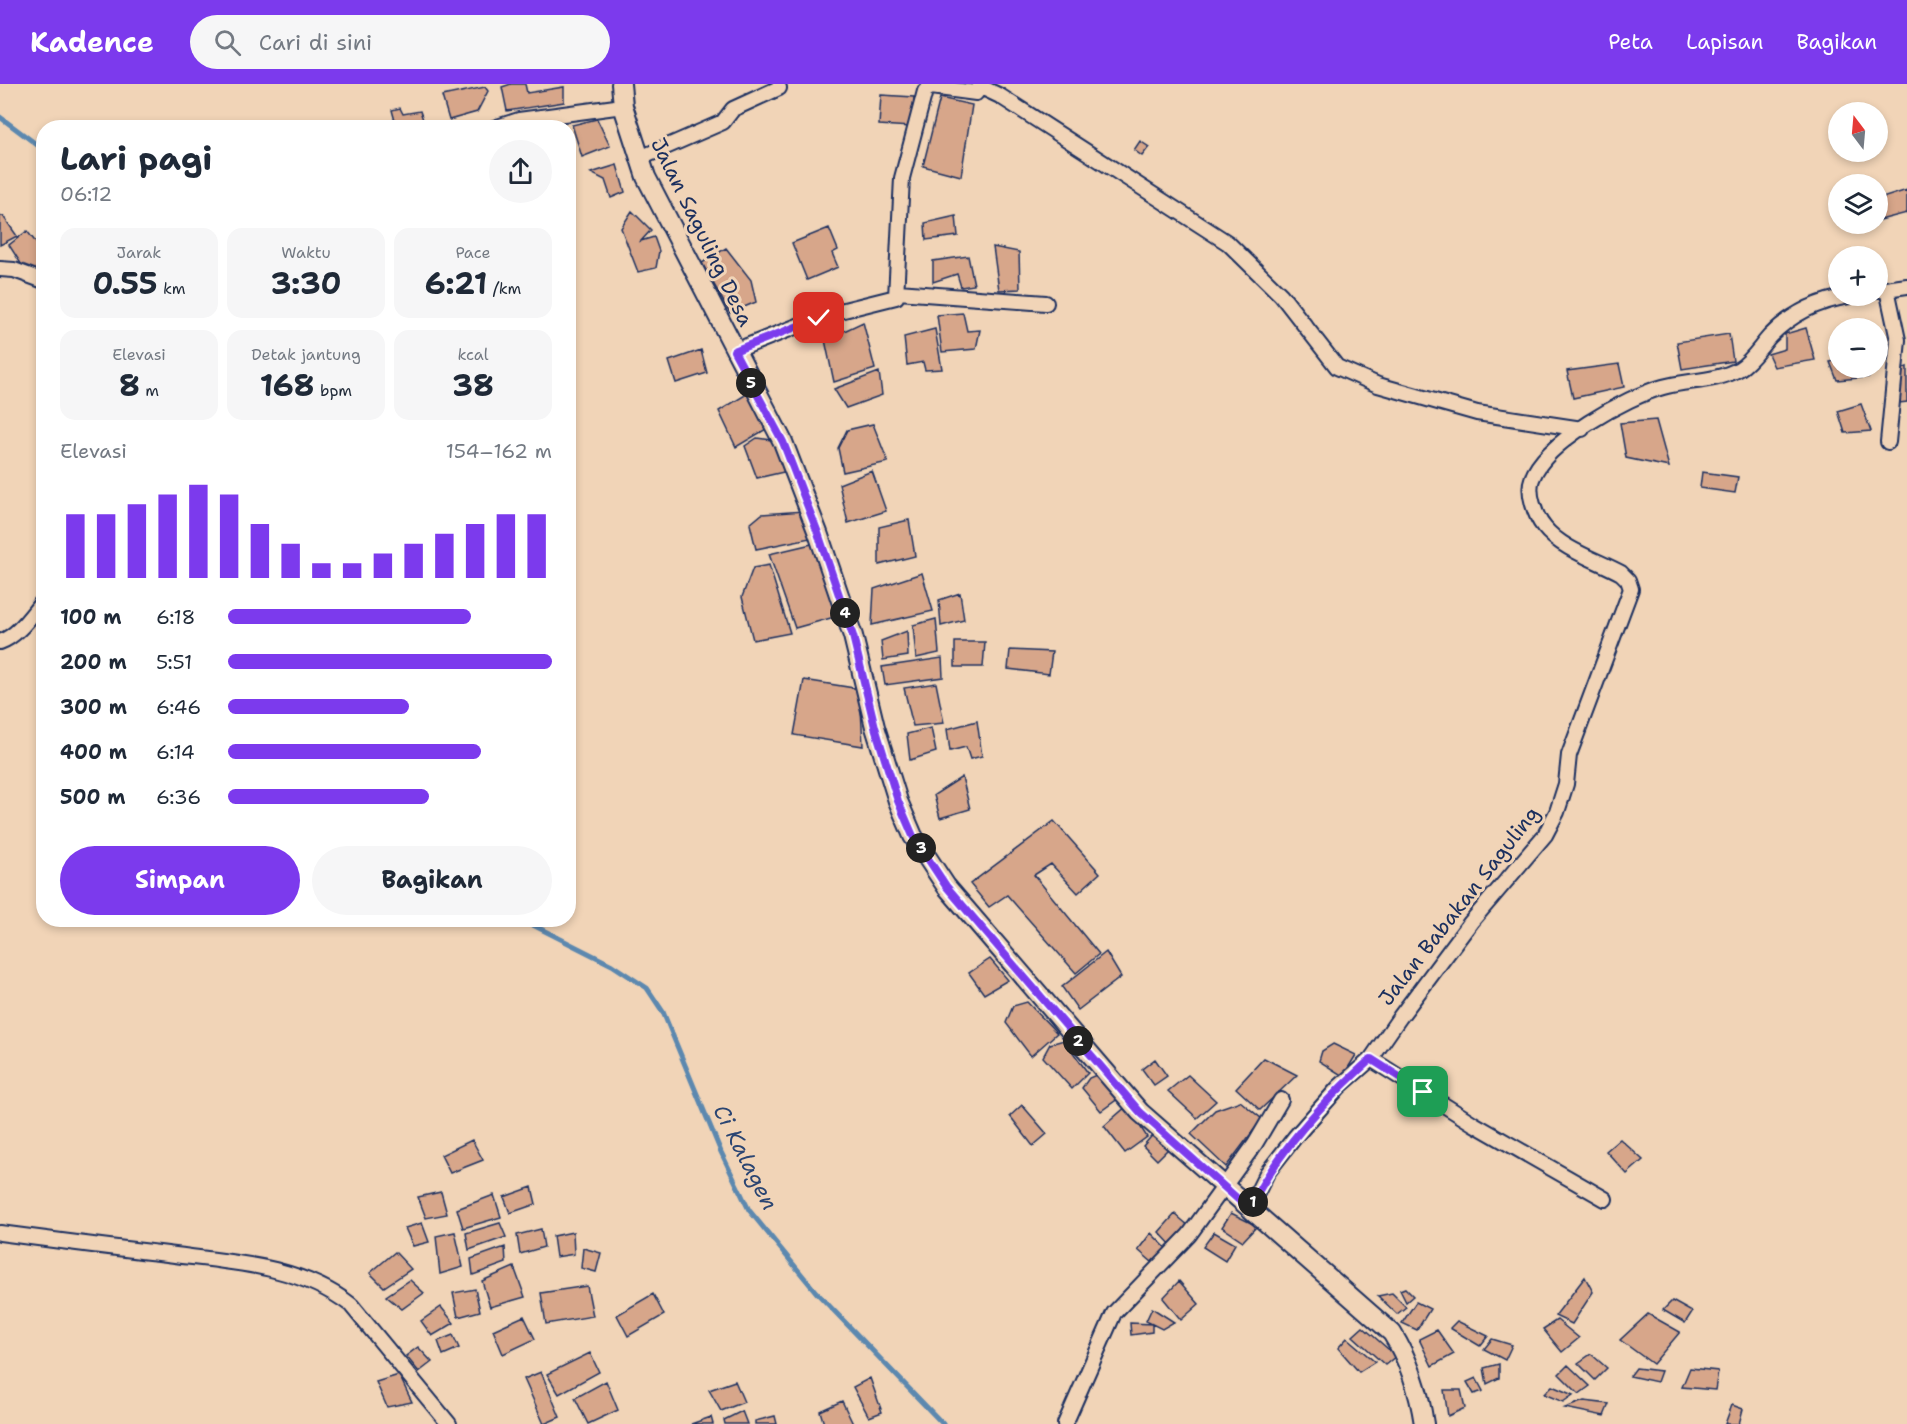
<!DOCTYPE html>
<html lang="id">
<head>
<meta charset="utf-8">
<style>
	:root { --surface:#fff; --page:#f6f6f7; --text:#1f2937; --muted:#747a83; --accent:#7c3aed }
	body { margin:0; font-family:"Shantell Sans",sans-serif; background:var(--page); color:var(--text); height:100vh; display:flex; flex-direction:column; font-size:22px; white-space:nowrap }
	* { box-sizing:border-box; margin:0 }
	p { font-size:20px; color:var(--muted) }
	.icon { flex:none; width:33px; height:33px; fill:none; stroke:currentColor; stroke-width:2; stroke-linecap:round; stroke-linejoin:round }
	.map { position:relative; flex:1; overflow:hidden }
	.details { position:absolute; left:36px; top:36px; width:540px; height:807px; display:flex; flex-direction:column; background:var(--surface); border-radius:24px; box-shadow:0 3px 9px #0003 }
	.details>* { flex:none }
	.needle { width:39px; rotate:344deg }
	.buttons { position:absolute; left:1828px; top:18px; display:grid; gap:12px }
	.buttons a { display:grid; place-items:center; width:60px; height:60px; border-radius:50%; background:var(--surface); box-shadow:0 3px 9px #0003; font-size:30px }
	.pin { position:absolute; display:grid; place-items:center; width:51px; height:51px; color:#fff; margin:-26px; border-radius:12px; box-shadow:0 3px 9px #0006 }
	.km { position:absolute; width:30px; height:30px; margin:-15px; border-radius:50%; background:#222; color:#fff; font-size:16px; line-height:30px; text-align:center }
	.round { display:grid; place-items:center; flex:none; width:63px; height:63px; border-radius:32px; background:var(--page) }
	.overview { display:flex; align-items:center; justify-content:space-between; height:102px; padding:0 24px }
	h1 { font-size:33px; font-weight:700; line-height:45px }
	.stats { display:grid; grid-template-columns:repeat(3,1fr); gap:9px; height:102px; padding:6px 24px }
	.stats div { display:grid; align-content:center; border-radius:15px; background:var(--page); text-align:center }
	.stats b { font-size:30px; font-weight:700 }
	.stats small { font-size:16px; font-weight:400 }
	.stats p { font-size:16px }
	.chart { height:168px; padding:12px 24px }
	.chart p { display:flex; justify-content:space-between }
	.chart svg { width:100%; height:108px; margin-top:6px; stroke:var(--accent); stroke-width:6 }
	.cta { display:flex; gap:12px; margin-top:auto; padding:12px 24px }
	.cta a { flex:1; height:69px; border-radius:36px; background:var(--accent); color:#fff; font-size:24px; font-weight:700; line-height:69px; text-align:center }
	.cta a+a { background:var(--page); color:var(--text) }
	ul { padding:0 24px; list-style:none; font-size:20px }
	li { display:grid; grid-template-columns:96px 72px 1fr; align-items:center; height:45px }
	li i { height:15px; border-radius:8px; background:var(--accent) }
	header { display:flex; align-items:center; gap:36px; box-sizing:border-box; height:84px; padding:0 30px; background:var(--accent); color:#fff }
	header strong { font-size:28px }
	nav { display:flex; gap:33px; margin-inline-start:auto; font-size:21px }
	.search { width:420px; height:54px; background:var(--page); display:flex; align-items:center; gap:15px; box-sizing:border-box; padding:0 21px; border-radius:33px; color:var(--muted); font-size:22px }
	.map>svg:first-child { display:block }
</style>
</head>
<body>
<header>
<strong>Kadence</strong>
<div class="search"><svg class="icon" aria-label="search" viewBox="0 0 24 24"><circle cx="10" cy="10" r="6"/><path d="M15 15l6 6"/></svg>Cari di sini</div>
<nav><a>Peta</a><a>Lapisan</a><a>Bagikan</a></nav>
</header>
<div class="map">
<svg width="1907" height="1340" viewBox="0 0 1907 1340">
	<rect width="100%" height="100%" fill="#f1d4b7"/>
	<filter id="ink" filterUnits="userSpaceOnUse"><feTurbulence type="fractalNoise" baseFrequency=".0167" numOctaves="2"/><feDisplacementMap in="SourceGraphic" scale="12" xChannelSelector="R" yChannelSelector="G"/><feConvolveMatrix kernelMatrix="1 2 1 2 8 2 1 2 1" color-interpolation-filters="sRGB"/></filter>
	<g filter="url(#ink)">
		<g fill="none" stroke-linecap="round" stroke-linejoin="round">
			<path stroke="#5b88af" stroke-width="5" d="M0,33L44,66
				M523,836L612,881L647,904L663,928L721,1068L749,1126L816,1208L943,1340"/>
		</g>
		<path fill="#d7a68a" stroke="#1b2f5e" stroke-width="1.5" d="M511,0H525L527,9L564,3V18L507,27L502,3Z
			M485,3L488,7L477,28L449,36L442,12Z
			M881,11L914,13L911,43L879,41Z
			M940,14L972,21L961,92L923,82Z
			M400,24L403,30L420,27L426,44H397L392,26Z
			M597,35L610,62L582,73L572,41Z
			M1140,57L1149,63L1142,72L1134,66Z
			M617,81L625,108L611,114L605,96L591,89Z
			M1907,106V129L1880,136L1879,115Z
			M632,127L651,146L641,157L654,153L659,167L656,184L638,188L621,144Z
			M0,132H3L17,152L0,161Z
			M956,132L958,152L926,156L925,139Z
			M829,144L838,166L832,169L838,183L807,196L792,159Z
			M27,147L44,169V179L32,191L25,186L9,161Z
			M993,163L1019,168L1020,205L999,206Z
			M726,164L751,196L756,218L730,229L702,179Z
			M968,172L974,201L961,203L957,190L933,198V177Z
			M963,229L967,247L980,246L976,265L942,268L937,231Z
			M863,238L875,285L834,298L825,256Z
			M1806,244L1815,276L1774,283L1768,270L1785,265V250Z
			M935,245L942,285L925,286L923,278L907,281L904,253Z
			M1729,250L1733,277L1682,285L1677,258Z
			M701,266L707,289L676,299L669,277Z
			M1839,276V284H1866L1869,293L1837,296L1830,278Z
			M1619,280L1624,303L1573,314L1567,287Z
			M1907,283V318L1899,319L1896,288Z
			M879,288L882,311L846,324L834,305Z
			M750,308L768,344L736,363L719,327Z
			M1861,320L1871,347L1845,349L1838,327Z
			M1656,336L1669,383L1626,374L1620,339Z
			M873,340L888,378L843,388L838,364L847,346Z
			M757,354L779,357L788,387L757,394L745,362Z
			M872,387L886,427L848,439L839,400Z
			M1702,388L1738,393L1735,409L1700,404Z
			M804,427L810,454L756,465L750,440L762,430Z
			M909,436L915,472L879,481V443Z
			M816,459L838,532L795,544L769,470Z
			M769,481L790,549L753,556L742,513L753,484Z
			M922,489L933,527L872,541L874,505Z
			M960,509L964,536L941,542L939,516Z
			M936,535L939,569L916,574L913,541Z
			M907,547L908,572L883,576L881,557Z
			M955,558H985L983,583H955Z
			M1010,566L1052,568L1049,590L1008,585Z
			M942,574L943,593L885,601L882,583Z
			M804,596L860,605L863,662L794,651Z
			M936,599L944,639L913,642L904,604Z
			M977,637L982,672L970,675L966,663L950,667L947,645Z
			M931,644L936,668L910,676L907,650Z
			M962,693L970,725L940,734L934,711Z
			M1054,737L1100,789L1078,809L1051,780L1034,791L1099,870L1076,889L1007,811L989,823L970,800Z
			M1106,868L1121,893L1078,926L1062,903Z
			M990,875L1008,896L984,910L969,889Z
			M1027,918L1057,949L1031,972L1006,939L1013,922Z
			M1064,956L1088,989L1072,1005L1043,973L1050,960Z
			M1333,960L1356,971L1343,992L1319,977L1322,967Z
			M1264,974L1297,991L1260,1026L1236,1004Z
			M1155,975L1167,992L1154,1001L1142,985Z
			M1101,989L1119,1014L1101,1027L1082,1004L1089,994Z
			M1188,991L1216,1017L1197,1034L1168,1007Z
			M1240,1017L1262,1035L1226,1083L1191,1050L1215,1026Z
			M1022,1021L1047,1050L1033,1062L1010,1032Z
			M1127,1022L1147,1053L1125,1069L1104,1042Z
			M1156,1047L1172,1061L1157,1076L1143,1062Z
			M1620,1055L1643,1076L1627,1090L1606,1067Z
			M472,1056L483,1076L450,1089L441,1071Z
			M532,1103L536,1120L510,1129L504,1113Z
			M441,1108L447,1130L426,1134L418,1113Z
			M494,1111L501,1133L463,1144L457,1125Z
			M1231,1129L1257,1142L1243,1157L1222,1143Z
			M1175,1130L1190,1143L1172,1162L1159,1148Z
			M422,1139L429,1158L413,1162L405,1144Z
			M500,1139L506,1153L469,1166L466,1149Z
			M541,1145L544,1163L520,1170L517,1151Z
			M455,1148L463,1183L440,1190L436,1152Z
			M573,1148L574,1170L556,1173L553,1152Z
			M1214,1148L1235,1160L1225,1177L1203,1163Z
			M1151,1149L1166,1164L1152,1178L1138,1166Z
			M505,1163L506,1179L473,1191L471,1175Z
			M583,1164L601,1169L596,1188L581,1184Z
			M395,1168L411,1185L384,1203L370,1189Z
			M514,1183L525,1213L490,1223L482,1197Z
			M1585,1193L1593,1208L1572,1240L1555,1232Z
			M410,1196L424,1209L402,1225L386,1212Z
			M1179,1197L1199,1220L1181,1236L1163,1214Z
			M587,1202L593,1232L546,1240L541,1209Z
			M1405,1204L1413,1212L1406,1218L1400,1206Z
			M475,1205L480,1227L458,1233L453,1209Z
			M1392,1209L1406,1223L1397,1230L1378,1212Z
			M653,1210L664,1231L628,1252L617,1231Z
			M1672,1217L1692,1228L1685,1239L1663,1226Z
			M1416,1218L1430,1225L1417,1246L1402,1239Z
			M441,1223L454,1239L432,1252L421,1237Z
			M1152,1224L1174,1238L1162,1245L1146,1237Z
			M1648,1230L1680,1248L1653,1280L1620,1256Z
			M524,1232L535,1255L503,1270L493,1246Z
			M1557,1236L1579,1254L1562,1268L1543,1245Z
			M1457,1237L1488,1252L1480,1262L1450,1244Z
			M1130,1239L1152,1240V1248L1131,1251Z
			M1363,1243L1396,1272L1385,1281L1353,1252Z
			M1437,1246L1454,1270L1432,1282L1419,1255Z
			M453,1251L459,1264L443,1271L438,1257Z
			M1347,1254L1375,1278L1359,1288L1338,1264Z
			M1492,1255L1512,1261L1505,1276L1484,1265Z
			M418,1263L432,1278L419,1288L406,1272Z
			M590,1269L599,1288L559,1310L547,1290Z
			M1591,1270L1607,1284L1595,1296L1578,1279Z
			M1499,1280V1294L1487,1300L1484,1284Z
			M1568,1281L1590,1302L1579,1310L1559,1290Z
			M1636,1284L1661,1287L1657,1298L1630,1292Z
			M1690,1284L1718,1287L1715,1306L1682,1303Z
			M541,1288L560,1333L544,1340L524,1295Z
			M399,1291L412,1318L387,1323L376,1298Z
			M870,1294L882,1328L869,1333L853,1303Z
			M1476,1294L1483,1307L1474,1310L1467,1298Z
			M606,1297L618,1326L588,1340L575,1314Z
			M735,1297L744,1318L721,1327L709,1306Z
			M1552,1302L1573,1311L1563,1318L1544,1310Z
			M1444,1306H1461L1465,1324L1448,1332Z
			M842,1317L853,1340H824L820,1327Z
			M1584,1317L1609,1320L1604,1332L1565,1324Z
			M1732,1321L1743,1325L1739,1340H1725Z
			M742,1327L747,1340H725L724,1336Z
			M775,1332L777,1340H755V1337Z
			M711,1333L713,1340H691Z"/>
		<g fill="none" stroke-linecap="round" stroke-linejoin="round">
			<g stroke="#1b2f5e" stroke-width="18">
				<path id="minor" d="M981,3L1000,12L1228,159L1281,211L1337,283L1378,301L1477,329L1582,345
					M494,44L519,36L623,22
					M638,75L723,38L733,25L779,4
					M0,185L14,186L44,197
					M1887,205L1898,256L1888,358
					M1879,206L1907,202
					M898,208L1046,219
					M734,267L828,230L896,213L902,94L925,7L931,3L976,9L981,0
					M0,558C19,551 31,531 44,516
					M1371,975L1474,1040L1605,1115
					M1249,1125L1267,1089L1295,1053L1339,1003L1371,975L1400,933L1471,838L1545,751L1557,728L1566,700L1569,671L1631,505L1628,496L1621,489C1597,476 1561,465 1544,443C1535,432 1527,408 1532,395C1545,358 1626,313 1663,303C1687,296 1716,298 1739,285C1751,278 1760,263 1770,252C1792,229 1818,217 1849,212
					M0,1149C53,1156 106,1163 159,1169C225,1178 297,1179 351,1221L449,1340
					M1065,1340L1114,1229L1189,1151L1255,1060L1281,1016"/>
			</g>
			<g stroke="#1b2f5e" stroke-width="22">
				<path id="tertiary" d="M621,0L623,22L646,93L783,358L818,449L853,552L875,643L898,717L913,752L946,802L1140,1028L1392,1249C1410,1278 1419,1306 1424,1340"/>
			</g>
			<use href="#minor" stroke="#f1d4b7" stroke-width="14"/>
			<use href="#tertiary" stroke="#f1d4b7" stroke-width="18"/>
		</g>
	</g>
	<g fill="none" stroke-linecap="round" stroke-linejoin="round" filter="url(#ink)">
		<g stroke="#fff" stroke-width="12">
			<path id="route" d="M819,234L734,267L783,358L818,449L853,552L875,643L898,717L913,752L946,802L1140,1028L1249,1125C1279,1065 1322,1019 1371,975L1423,1008"/>
		</g>
		<use href="#route" stroke="#7c3aed" stroke-width="8"/>
	</g>
	<g text-anchor="middle" stroke-width="6" stroke-linejoin="round" paint-order="stroke">
		<g font-size="21" fill="#1b2f5e" stroke="#f1d4b7">
			<text transform="translate(702 148) rotate(64)" y="7">Jalan Saguling Desa</text>
			<text transform="translate(1459 822) rotate(-52)" y="7">Jalan Babakan Saguling</text>
		</g>
		<g font-size="22" font-style="italic" fill="#2b4572" stroke="#f1d4b7">
			<text transform="translate(746 1073) rotate(63)" y="8">Ci Kalagen</text>
		</g>
	</g>
</svg>
<div class="buttons">
<a><svg class="needle" viewBox="-14 -14 28 28"><path d="M0-13l5 13h-10z" fill="#e53935"/><path d="M0 13l5-13h-10z" fill="#747a83"/></svg></a>
<a><svg class="icon" aria-label="layers" viewBox="0 0 24 24"><path d="M12 4l9 5-9 5-9-5zM3 14l9 5 9-5"/></svg></a>
<a>+</a>
<a>−</a>
</div>
<div class="pin" style="left:1423px;top:1008px;background:#1e9e55"><svg class="icon" aria-label="arrive" viewBox="0 0 24 24"><path d="M6 21V4h12l-3 4 3 4H6"/></svg></div>
<div class="pin" style="left:819px;top:234px;background:#d93025"><svg class="icon" aria-label="check" viewBox="0 0 24 24"><path d="M5 12l5 5 9-10"/></svg></div>
<b class="km" style="left:1253px;top:1118px">1</b>
<b class="km" style="left:1078px;top:957px">2</b>
<b class="km" style="left:921px;top:764px">3</b>
<b class="km" style="left:845px;top:529px">4</b>
<b class="km" style="left:751px;top:299px">5</b>
<section class="details">
<div class="overview"><div><h1>Lari pagi</h1><p>06:12</p></div><a class="round"><svg class="icon" aria-label="share" viewBox="0 0 24 24"><path d="M12 15V3M7 8l5-5 5 5M5 13v7h14v-7"/></svg></a></div>
<div class="stats">
<div><p>Jarak</p><b>0.55<small> km</small></b></div>
<div><p>Waktu</p><b>3:30</b></div>
<div><p>Pace</p><b>6:21<small> /km</small></b></div>
</div>
<div class="stats">
<div><p>Elevasi</p><b>8<small> m</small></b></div>
<div><p>Detak jantung</p><b>168<small> bpm</small></b></div>
<div><p>kcal</p><b>38</b></div>
</div>
<div class="chart"><p><span>Elevasi</span>154–162 m</p>
<svg viewBox="0 0 160 44" preserveAspectRatio="none"><path d="M5 44V18M15 44V18M25 44V14M35 44V10M45 44V6M55 44V10M65 44V22M75 44V30M85 44V38M95 44V38M105 44V34M115 44V30M125 44V26M135 44V22M145 44V18M155 44V18"/></svg>
</div>
<ul>
<li><b>100 m</b>6:18<i style="width:75%"></i></li>
<li><b>200 m</b>5:51<i style="width:100%"></i></li>
<li><b>300 m</b>6:46<i style="width:56%"></i></li>
<li><b>400 m</b>6:14<i style="width:78%"></i></li>
<li><b>500 m</b>6:36<i style="width:62%"></i></li>
</ul>
<div class="cta"><a>Simpan</a><a>Bagikan</a></div>
</section>
</div>
</body>
</html>
